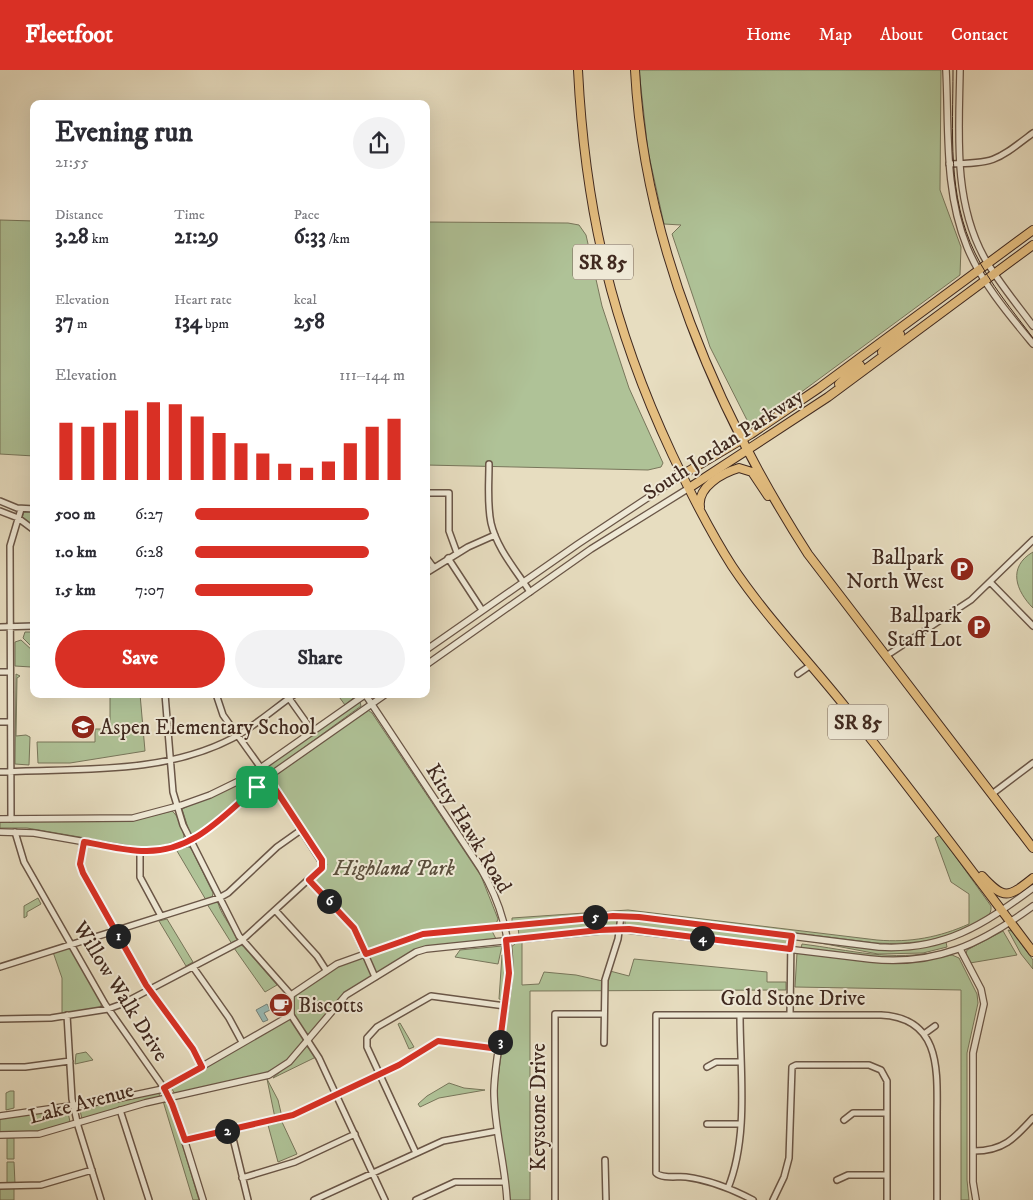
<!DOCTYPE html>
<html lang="en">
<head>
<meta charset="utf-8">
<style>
	:root { --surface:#fff; --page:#f2f2f3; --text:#2b2b33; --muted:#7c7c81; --accent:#d93025 }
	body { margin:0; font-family:"IM FELL DW Pica",serif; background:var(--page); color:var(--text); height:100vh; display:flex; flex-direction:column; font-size:19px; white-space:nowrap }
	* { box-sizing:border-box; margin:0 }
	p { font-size:16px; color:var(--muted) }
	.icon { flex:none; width:28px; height:28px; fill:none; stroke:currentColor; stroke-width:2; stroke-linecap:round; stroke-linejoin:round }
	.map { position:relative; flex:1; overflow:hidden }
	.side { position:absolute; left:30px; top:30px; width:400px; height:598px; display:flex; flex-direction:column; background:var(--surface); border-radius:10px; box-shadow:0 5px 20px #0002 }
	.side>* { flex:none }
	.pin { position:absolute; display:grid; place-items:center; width:42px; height:42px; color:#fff; margin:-21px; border-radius:10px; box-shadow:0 2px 8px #0006 }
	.km { position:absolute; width:25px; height:25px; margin:-12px; border-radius:50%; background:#222; color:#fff; font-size:14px; line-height:25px; text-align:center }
	.round { display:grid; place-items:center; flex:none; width:52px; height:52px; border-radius:26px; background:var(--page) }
	.headline { display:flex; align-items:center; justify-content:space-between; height:85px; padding:0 25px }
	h1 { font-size:28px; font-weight:700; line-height:38px }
	.metrics { display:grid; grid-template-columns:repeat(3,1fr); gap:8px; height:85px; padding:5px 25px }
	.metrics div { display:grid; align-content:center }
	.metrics b { font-size:21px; font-weight:700 }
	.metrics small { font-size:14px; font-weight:400 }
	.metrics p { font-size:14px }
	.chart { height:140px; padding:10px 25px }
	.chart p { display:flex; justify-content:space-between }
	.chart svg { width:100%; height:90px; margin-top:5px; stroke:var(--accent); stroke-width:6 }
	.action { display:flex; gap:10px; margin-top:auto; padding:10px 25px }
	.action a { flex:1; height:58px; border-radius:30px; background:var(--accent); color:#fff; font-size:20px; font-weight:700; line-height:58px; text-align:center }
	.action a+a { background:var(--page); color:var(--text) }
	ul { padding:0 25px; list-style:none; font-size:16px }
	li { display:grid; grid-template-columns:80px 60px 1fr; align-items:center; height:38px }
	li i { height:12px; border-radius:6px; background:var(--accent) }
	header { display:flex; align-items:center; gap:30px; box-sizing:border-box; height:70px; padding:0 25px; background:var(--accent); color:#fff }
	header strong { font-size:24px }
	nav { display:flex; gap:28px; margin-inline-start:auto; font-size:18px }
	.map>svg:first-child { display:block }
</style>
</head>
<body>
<header>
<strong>Fleetfoot</strong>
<nav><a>Home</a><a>Map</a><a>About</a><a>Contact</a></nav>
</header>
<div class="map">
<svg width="1033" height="1130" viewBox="0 0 1033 1130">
	<rect width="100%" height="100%" fill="#e7ddc0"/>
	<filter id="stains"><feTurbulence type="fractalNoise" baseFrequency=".004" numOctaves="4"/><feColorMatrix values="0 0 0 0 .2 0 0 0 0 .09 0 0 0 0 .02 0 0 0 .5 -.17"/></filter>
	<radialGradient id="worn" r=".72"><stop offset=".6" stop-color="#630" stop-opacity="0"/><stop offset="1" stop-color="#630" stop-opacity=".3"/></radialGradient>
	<path fill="#afc297" stroke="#78765b" d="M639,0H941L940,120L961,177L960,205L781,337L749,354L710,277L672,164L681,155L664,154L648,81Z
		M0,150L34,151V386L0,384Z
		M426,152L568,153L579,155L586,165L602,236L629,318L663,393L661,397L648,400L426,395Z
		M34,440V458L22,448L24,441Z
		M1033,482V538C1016,521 1007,497 1033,482Z
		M25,562H34V579L23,568Z
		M21,570L33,581L34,592L31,597L15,596V572Z
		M16,604L20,606L17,608L16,666L26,665L30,667L29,695L15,694Z
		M110,624H140L145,681L70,693H38L37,672H95V659H110Z
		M337,624H358L345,635Z
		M360,632L361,636L255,713L198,763L194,766L190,764L182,739L221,721Z
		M368,640L372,643L481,806L498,849L496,854L422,861L369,880L365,877L354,855L314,813V807L327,795L273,712L272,708Z
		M172,741C178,745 184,761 184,769L161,776L138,777L27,758H0V751H132Z
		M940,765L991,836C992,846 985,848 978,852C947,870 912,875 876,873L634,843L603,842L512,852V848L628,840L877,870C910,873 940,867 969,854V824L951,812L935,768Z
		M186,776L191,778L213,823L212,828L206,830L177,781Z
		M38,828L41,834L27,842V846L24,848V836Z
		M214,831L218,833C221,846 237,862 237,872L232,874L207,834Z
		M625,848L787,868V876L625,857Z
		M167,849L193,892L186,896L159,851Z
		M603,849H618L617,856L519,866L518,857Z
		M491,859L496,869L428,877L377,904L368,886L419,866Z
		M1008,860L1012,861L1033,890V899L1021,884Z
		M1003,861L1017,885L970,893L966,884L967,880Z
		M515,871L522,872V915L539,914L544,902L576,905L607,912L610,901L629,906L634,889L767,902V912H786V920L530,921V1130H510L498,1049L496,1023L506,949L511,877L515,874Z
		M810,871C855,876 900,885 946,872L947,877L923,883L878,884Z
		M802,874C850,880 891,892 942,881C896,894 848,884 801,878Z
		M240,875L243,876L277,915L265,922L234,878Z
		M502,876L498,894L455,887L460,880Z
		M62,878H70L73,882L102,933L100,938L62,943V908L53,882Z
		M797,883L887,893L917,891L952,885L959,888L977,924L978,933L967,983V1110L969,1130H961V920L795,917Z
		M502,885H505V890L503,930L499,929Z
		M363,886L372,906L350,920L310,964H307L293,946L294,925L335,897Z
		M289,948L304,969C280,1013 219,1015 175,1024L170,1016Z
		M400,953L414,977L409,979L398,954Z
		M306,975L316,987L273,1008L289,994Z
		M86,982L93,990L75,994L76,984Z
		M267,1009L278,1030L282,1047L275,1048Z
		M449,1013L464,1018L485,1020L439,1028L420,1037L418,1034L427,1026Z
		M10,1021H14V1038L6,1040V1023Z
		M158,1022L161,1028L82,1049L79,1036Z
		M163,1031L170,1034L199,1130H193Z
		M67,1037L70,1052L35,1062L0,1063V1047Z
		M282,1052L297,1084L278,1092L268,1055Z
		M7,1068H14V1089H7Z
		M7,1092H14L15,1114H7Z
		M14,1117V1130H0V1118Z"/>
	<path fill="#97bbb7" stroke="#74817a" d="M267,934L270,940L264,943L268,950L263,952L256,940Z"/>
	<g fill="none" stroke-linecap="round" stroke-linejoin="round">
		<g stroke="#6a5647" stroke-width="8">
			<path id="minor" d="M949,94C996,93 996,91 1033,63
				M489,394C489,414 487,434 491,453C497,479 516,500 530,522
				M426,423H449V461L457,483
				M0,431L17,438L34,439
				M0,441L18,448L34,460
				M426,487L434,498
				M448,488L482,540
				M426,503L468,477L495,465
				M990,512L1033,556
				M0,557L34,556
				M886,586L971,530L1033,470
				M0,602H10
				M798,604L811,595
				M165,624L173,722L183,755L239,866L291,925
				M216,624L223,645L261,698
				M286,624L313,662
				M0,652H10
				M0,702C77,698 163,705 233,668C255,656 275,638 295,624
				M992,724L1033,693
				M11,749L10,476L21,439
				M15,762L24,792L105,934L164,1018
				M83,772L80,793L83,803L146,915L193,979L202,997
				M140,781V807L161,846
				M309,810L354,859L375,907
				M275,840L317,886L326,900
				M0,897L219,828L228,823L277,777L301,760
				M193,897L229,948L242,972
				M67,945L72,1029L78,1056L101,1130
				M291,945L319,988L385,1130
				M790,945L791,866
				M0,949L51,948L108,939L122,934L240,872L321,798L323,794L268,708
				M924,964L935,956
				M604,973L605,910L618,869L621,846
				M0,997H25L70,991
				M707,997L716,992H740
				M120,1040L149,1130
				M844,1050L853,1043H887
				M707,1054H740
				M231,1060L248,1130
				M185,1070L293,1045L399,995L438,971L499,979
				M974,1081C1003,1081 1014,1069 1033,1048
				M416,1083L367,977V968L377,957L431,926L505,936
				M605,1090L606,1130
				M242,1108L295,1092L355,1064
				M837,1110L848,1105H887
				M0,1116L41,1115L92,1100
				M728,1118C749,1066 740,1000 740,945
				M314,1130L443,1071L497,1061
				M416,1130L455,1112H505
				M555,1130V944H604
				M753,1130C732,1119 710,1110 686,1107C678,1106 662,1109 656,1103V945H881C943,948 937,1004 937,1049C937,1076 937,1103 937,1130
				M773,1130L784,1107L789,1088L792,997L796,995H869L881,1000L887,1011V1130"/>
		</g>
		<g stroke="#6a5647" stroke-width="8">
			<path id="tertiary" d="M946,0C949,59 944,121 967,177C981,212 1009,245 1033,274
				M960,0C959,63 953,130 984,187C998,212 1017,234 1033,256
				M426,580L578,474L682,405
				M426,595L591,479L689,418
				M365,624L481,799C500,831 512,870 509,908C506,946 495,983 494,1021C494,1058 505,1093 507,1130
				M0,749L133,748L182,735L210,725L249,706L366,624
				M0,762L34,763L137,781H158L185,774L205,762L272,704L386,624
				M960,879L981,919L984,934L973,983V1112L976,1130
				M164,1018L175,1040L203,1130
				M0,1046L111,1030L163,1019L291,945V925L337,894L418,865L602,847H639L879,877C944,881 983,855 1033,818
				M0,1065L39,1064L145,1033L269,1005L289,992L346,925L416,882L426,879L619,859L870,889C936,896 981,874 1033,836"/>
		</g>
		<g stroke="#40291f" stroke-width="10">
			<path id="primary" d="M882,282L900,264
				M839,314L860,295
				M682,405L751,364L819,318L1033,160
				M689,418L828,327L1033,175"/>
		</g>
		<g stroke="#40291f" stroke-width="10">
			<path id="trunk" d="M578,0C585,140 612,256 672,384C690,422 709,460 732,496C766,547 809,591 847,639C911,719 972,801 1033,882
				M635,0C644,172 716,341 808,484L1033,778
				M700,437C697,417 722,403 739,398L752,402L768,426
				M982,806C1004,830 1008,828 1033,808"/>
		</g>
		<use href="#minor" stroke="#efe9d6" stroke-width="5"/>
		<use href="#tertiary" stroke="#efe9d6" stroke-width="5.5"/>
		<use href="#primary" stroke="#e4be80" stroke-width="8"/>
		<use href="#trunk" stroke="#e4be80" stroke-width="8"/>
		<path stroke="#40291f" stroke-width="1" d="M953,0C953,62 947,126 975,183C990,214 1013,241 1033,268"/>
	</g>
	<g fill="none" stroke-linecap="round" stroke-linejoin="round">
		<g stroke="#fff" stroke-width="10">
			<path id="route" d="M268,708L322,790V798L309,810L354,858L366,884L423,864L613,846L639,847L792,866L790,879L629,859L599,860L506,870L509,903L499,979L438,971L399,995L293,1045L185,1070L172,1034L164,1018L202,997L193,979L146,915L83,803L80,794L84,772C104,775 124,781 145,781C199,782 229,738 268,708Z"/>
		</g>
		<use href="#route" stroke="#d93025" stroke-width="6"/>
	</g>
	<defs>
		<g id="parking-disc" transform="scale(1.25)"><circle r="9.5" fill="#8f2418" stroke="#efe9d6"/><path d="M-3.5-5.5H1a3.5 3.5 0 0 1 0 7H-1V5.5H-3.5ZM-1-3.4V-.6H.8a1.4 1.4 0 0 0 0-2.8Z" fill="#fff"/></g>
		<g id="school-disc" transform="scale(1.25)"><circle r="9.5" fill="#8f2418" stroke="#efe9d6"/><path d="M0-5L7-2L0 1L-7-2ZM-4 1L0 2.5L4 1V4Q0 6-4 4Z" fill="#fff"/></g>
		<g id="cafe-disc" transform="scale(1.25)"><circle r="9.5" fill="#8f2418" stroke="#efe9d6"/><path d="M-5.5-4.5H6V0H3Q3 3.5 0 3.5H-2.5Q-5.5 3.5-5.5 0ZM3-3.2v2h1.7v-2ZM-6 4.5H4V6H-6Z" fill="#fff"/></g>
	</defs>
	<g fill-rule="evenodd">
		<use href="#parking-disc" x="962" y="499"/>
		<use href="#parking-disc" x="979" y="557"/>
		<use href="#school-disc" x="83" y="657"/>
		<use href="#cafe-disc" x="281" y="935"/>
	</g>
	<g text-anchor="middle" stroke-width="4" stroke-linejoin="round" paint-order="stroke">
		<g fill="#efe9d6" stroke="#746356" stroke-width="1">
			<rect x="573" y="174.5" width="60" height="35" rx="4"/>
			<rect x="828" y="634.5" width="60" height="35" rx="4"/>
		</g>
		<g font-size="20" font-weight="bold" fill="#40291f">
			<text x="603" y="199">SR 85</text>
			<text x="858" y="659">SR 85</text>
		</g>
		<g font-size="21" fill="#40291f" stroke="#efe9d6">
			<text transform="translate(723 374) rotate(-33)" y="7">South Jordan Parkway</text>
			<text transform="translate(469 758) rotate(59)" y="7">Kitty Hawk Road</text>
			<text transform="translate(121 921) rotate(58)" y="7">Willow Walk Drive</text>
			<text x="793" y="935">Gold Stone Drive</text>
			<text transform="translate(81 1033) rotate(-15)" y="7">Lake Avenue</text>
			<text transform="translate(538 1037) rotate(-90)" y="7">Keystone Drive</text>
		</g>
		<g font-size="21" fill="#40291f" stroke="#efe9d6" text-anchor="end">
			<text x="944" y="494">Ballpark<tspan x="944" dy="24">North West</tspan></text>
			<text x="962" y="552">Ballpark<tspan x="962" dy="24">Staff Lot</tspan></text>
			<text x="100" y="664" text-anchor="start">Aspen Elementary School</text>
			<text x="298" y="942" text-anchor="start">Biscotts</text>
		</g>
		<g font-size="21" font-style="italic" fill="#5c4f3d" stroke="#efe9d6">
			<text x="394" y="805">Highland Park</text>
		</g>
	</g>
	<rect width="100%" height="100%" filter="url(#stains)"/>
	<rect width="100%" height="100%" fill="url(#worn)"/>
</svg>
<div class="pin" style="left:257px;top:717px;background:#1e9e55"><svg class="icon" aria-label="arrive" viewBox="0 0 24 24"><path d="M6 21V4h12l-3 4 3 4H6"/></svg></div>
<b class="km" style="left:118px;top:866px">1</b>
<b class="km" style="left:227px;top:1061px">2</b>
<b class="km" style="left:500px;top:972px">3</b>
<b class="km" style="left:702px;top:868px">4</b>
<b class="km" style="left:595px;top:847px">5</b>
<b class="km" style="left:329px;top:831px">6</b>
<section class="side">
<div class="headline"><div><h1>Evening run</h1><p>21:55</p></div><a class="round"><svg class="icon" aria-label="share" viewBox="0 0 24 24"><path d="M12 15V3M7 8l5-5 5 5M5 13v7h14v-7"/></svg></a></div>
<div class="metrics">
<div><p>Distance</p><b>3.28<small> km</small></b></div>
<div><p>Time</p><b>21:29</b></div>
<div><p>Pace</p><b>6:33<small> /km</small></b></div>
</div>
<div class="metrics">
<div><p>Elevation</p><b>37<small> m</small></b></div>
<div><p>Heart rate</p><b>134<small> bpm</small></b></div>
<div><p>kcal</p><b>258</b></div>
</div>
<div class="chart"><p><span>Elevation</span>111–144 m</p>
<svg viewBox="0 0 160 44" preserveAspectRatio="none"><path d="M5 44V16M15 44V18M25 44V16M35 44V10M45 44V6M55 44V7M65 44V13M75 44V21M85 44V26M95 44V31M105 44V36M115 44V38M125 44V35M135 44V26M145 44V18M155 44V14"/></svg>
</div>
<ul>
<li><b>500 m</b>6:27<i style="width:83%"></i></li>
<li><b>1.0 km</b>6:28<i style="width:83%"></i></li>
<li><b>1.5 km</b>7:07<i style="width:56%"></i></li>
</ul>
<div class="action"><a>Save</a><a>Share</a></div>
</section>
</div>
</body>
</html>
